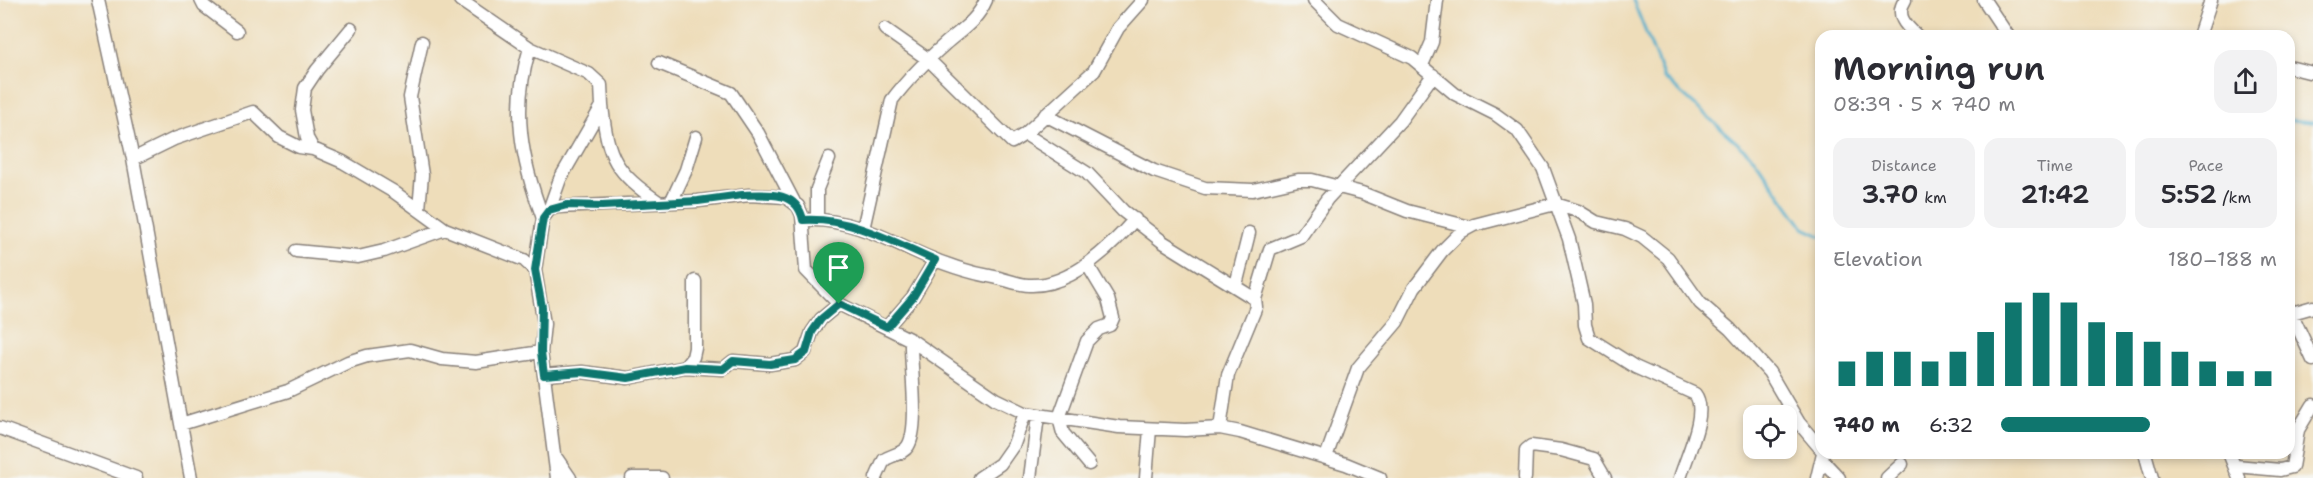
<!DOCTYPE html>
<html lang="en">
<head>
<meta charset="utf-8">
<style>
	:root { --surface:#fff; --page:#f2f2f3; --text:#2b2b33; --muted:#7c7c81; --accent:#0f766e }
	body { margin:0; font-family:"Shantell Sans",sans-serif; background:var(--page); color:var(--text); height:100vh; display:flex; flex-direction:column; font-size:22px; white-space:nowrap }
	* { box-sizing:border-box; margin:0 }
	p { font-size:20px; color:var(--muted) }
	.icon { flex:none; width:33px; height:33px; fill:none; stroke:currentColor; stroke-width:2; stroke-linecap:round; stroke-linejoin:round }
	.map { position:relative; flex:1; overflow:hidden }
	.drawer { position:absolute; left:1815px; top:30px; width:480px; height:429px; display:flex; flex-direction:column; background:var(--surface); border-radius:18px; box-shadow:0 3px 9px #0003 }
	.drawer>* { flex:none }
	.fabs { position:absolute; left:1743px; top:405px; display:grid; gap:12px }
	.fabs a { display:grid; place-items:center; width:54px; height:54px; border-radius:12px; background:var(--surface); box-shadow:0 3px 9px #0003; font-size:30px }
	.pin { position:absolute; display:grid; place-items:center; width:51px; height:51px; color:#fff; margin:-62px -26px; border-radius:50% 50% 50% 0; rotate:-45deg; box-shadow:0 0 6px #0007 }
	.pin .icon { rotate:45deg }
	.round { display:grid; place-items:center; flex:none; width:63px; height:63px; border-radius:18px; background:var(--page) }
	.summary { display:flex; align-items:center; justify-content:space-between; height:102px; padding:0 18px }
	h1 { font-size:33px; font-weight:600; line-height:45px }
	.stats { display:grid; grid-template-columns:repeat(3,1fr); gap:9px; height:102px; padding:6px 18px }
	.stats div { display:grid; align-content:center; border-radius:15px; background:var(--page); text-align:center }
	.stats b { font-size:26px; font-weight:600 }
	.stats small { font-size:16px; font-weight:400 }
	.stats p { font-size:16px }
	.chart { height:168px; padding:12px 18px }
	.chart p { display:flex; justify-content:space-between }
	.chart svg { width:100%; height:108px; margin-top:6px; stroke:var(--accent); stroke-width:6 }
	ul { padding:0 18px; list-style:none; font-size:20px }
	li { display:grid; grid-template-columns:96px 72px 1fr; align-items:center; height:45px }
	li i { height:15px; border-radius:8px; background:var(--accent) }
	.map>svg:first-child { display:block }
</style>
</head>
<body>
<div class="map">
<svg width="2313" height="478" viewBox="0 0 2313 478">
	<rect width="100%" height="100%" fill="#f6f6f2"/>
	<filter id="ink" filterUnits="userSpaceOnUse"><feTurbulence type="fractalNoise" baseFrequency=".0167" numOctaves="2"/><feDisplacementMap in="SourceGraphic" scale="12" xChannelSelector="R" yChannelSelector="G"/><feConvolveMatrix kernelMatrix="1 2 1 2 8 2 1 2 1" color-interpolation-filters="sRGB"/></filter>
	<filter id="wash" filterUnits="userSpaceOnUse"><feTurbulence type="fractalNoise" baseFrequency=".008" numOctaves="4" result="noise"/><feDisplacementMap in="SourceGraphic" scale="24" xChannelSelector="R" yChannelSelector="G"/><feGaussianBlur stdDeviation="1.35" result="paint"/><feColorMatrix in="noise" values="0 0 0 0 0 0 0 0 0 0 0 0 0 0 0 0 0 1.4 0 .05"/><feComposite in="paint" operator="in"/></filter>
	<g filter="url(#wash)">
		<rect width="100%" height="100%" fill="#eeddba"/>
		<g fill="none" stroke-linecap="round" stroke-linejoin="round">
			<path stroke="#4dadcc" stroke-width="3" d="M1633,0L1664,78L1754,158L1804,228L1821,236
				M2289,120L2313,122"/>
		</g>
	</g>
	<g filter="url(#ink)">
		<g fill="none" stroke-linecap="round" stroke-linejoin="round">
			<g stroke="#88807a" stroke-width="15">
				<path id="minor" d="M98,0L133,159L181,424
					M201,0L204,6L237,31
					M460,0L530,48L589,74L601,85L602,106L560,179L549,210
					M1314,0L1338,24L1412,58L1455,94L1495,114L1517,130L1543,168L1569,239L1584,304L1585,325L1589,338L1635,367L1695,394C1709,412 1686,457 1680,478
					M1905,0C1895,15 1905,25 1917,36
					M1984,0L2008,36
					M351,29L317,70L305,88L302,110L307,138L313,149L343,162L394,192L445,229L524,260L535,270
					M885,29L929,60L1012,142L1025,134L1094,71L1118,28L1143,0
					M2199,36L2211,0
					M530,48C511,107 521,160 543,218
					M659,63L731,93L758,133L793,200
					M1422,65L1432,42L1437,0
					M2289,67L2313,73
					M602,106C608,159 615,172 660,203
					M1045,115L1154,171L1205,188L1253,190L1298,180H1312L1362,193L1407,211L1470,227
					M1025,134L1087,173L1123,211L1163,242L1255,299L1256,307L1228,375L1220,428
					M133,159L174,139L253,112L279,137L299,147L313,149
					M671,202L686,170L696,137
					M419,209L422,175L410,97L422,42
					M817,219V189L829,159
					M803,220C841,217 878,234 912,250C938,262 965,272 994,277C1005,279 1018,285 1029,285C1070,287 1111,247 1135,219
					M863,229L892,100C907,80 926,61 945,44C961,30 977,21 986,0
					M296,251L358,257L384,251L445,229
					M1087,264L1108,299L1113,318L1110,325L1099,329L1087,341L1059,418L1063,433L1089,464
					M1236,285L1249,233
					M1255,299L1270,249L1301,236L1327,199L1400,121L1433,75
					M2289,308L2313,360
					M2292,313L2313,307
					M887,327L913,297L935,260
					M541,352L557,478
					M685,367L693,357L695,348V281
					M545,375L582,372L628,378L685,367L723,369L733,361L770,364L795,360L805,352L812,332L821,319L839,304
					M0,428L136,478
					M2145,453L2152,478
					M2229,453L2239,478
					M1326,457L1358,368L1397,322L1414,288L1442,251L1461,232L1474,225L1555,204L1578,211L1596,222L1625,229L1642,237L1668,258L1700,303L1730,329L1769,372L1799,423L1821,449
					M557,459L570,478
					M1822,460L1839,478
					M2236,466L2280,470L2292,467L2298,430L2313,405
					M191,478L181,424L288,391L348,362L367,356L410,350L442,359L476,362L541,352L544,324L535,270L543,218L549,210L557,207L698,201L749,195L786,197L798,206L802,215L806,270L839,304L911,340L996,399L1025,413L1119,427L1185,430L1220,428L1240,432L1346,464L1380,478
					M632,478H662
					M876,478L884,460C891,455 903,454 908,446C920,427 910,365 911,340
					M979,478L1000,464L1014,444L1025,413
					M1030,478L1038,416
					M1146,478L1150,429
					M1525,478L1526,450L1531,446L1561,450L1594,459L1605,478
					M1817,478L1823,453
					M1887,478L1902,464"/>
			</g>
			<use href="#minor" stroke="#fff" stroke-width="12"/>
		</g>
	</g>
	<g fill="none" stroke-linecap="round" stroke-linejoin="round" filter="url(#ink)">
		<g stroke="#fff" stroke-width="12">
			<path id="route" d="M742,195C766,194 797,190 803,220C850,217 894,242 935,260L913,297L887,327L839,304L821,319L812,332L806,352L795,360L770,364L733,361L723,369L685,367L628,378L582,372L544,375L541,352L542,307L535,270L543,218L549,210L567,205L602,206L698,201Z"/>
		</g>
		<use href="#route" stroke="#0f766e" stroke-width="8"/>
	</g>
</svg>
<div class="fabs">
<a><svg class="icon" aria-label="locate" viewBox="0 0 24 24"><circle cx="12" cy="12" r="6"/><path d="M12 2v4M12 18v4M2 12h4M18 12h4"/></svg></a>
</div>
<div class="pin" style="left:839px;top:304px;background:#1e9e55"><svg class="icon" aria-label="arrive" viewBox="0 0 24 24"><path d="M6 21V4h12l-3 4 3 4H6"/></svg></div>
<section class="drawer">
<div class="summary"><div><h1>Morning run</h1><p>08:39 · 5 × 740 m</p></div><a class="round"><svg class="icon" aria-label="share" viewBox="0 0 24 24"><path d="M12 15V3M7 8l5-5 5 5M5 13v7h14v-7"/></svg></a></div>
<div class="stats">
<div><p>Distance</p><b>3.70<small> km</small></b></div>
<div><p>Time</p><b>21:42</b></div>
<div><p>Pace</p><b>5:52<small> /km</small></b></div>
</div>
<div class="chart"><p><span>Elevation</span>180–188 m</p>
<svg viewBox="0 0 160 44" preserveAspectRatio="none"><path d="M5 44V34M15 44V30M25 44V30M35 44V34M45 44V30M55 44V22M65 44V10M75 44V6M85 44V10M95 44V18M105 44V22M115 44V26M125 44V30M135 44V34M145 44V38M155 44V38"/></svg>
</div>
<ul>
<li><b>740 m</b>6:32<i style="width:54%"></i></li>
</ul>
</section>
</div>
</body>
</html>
